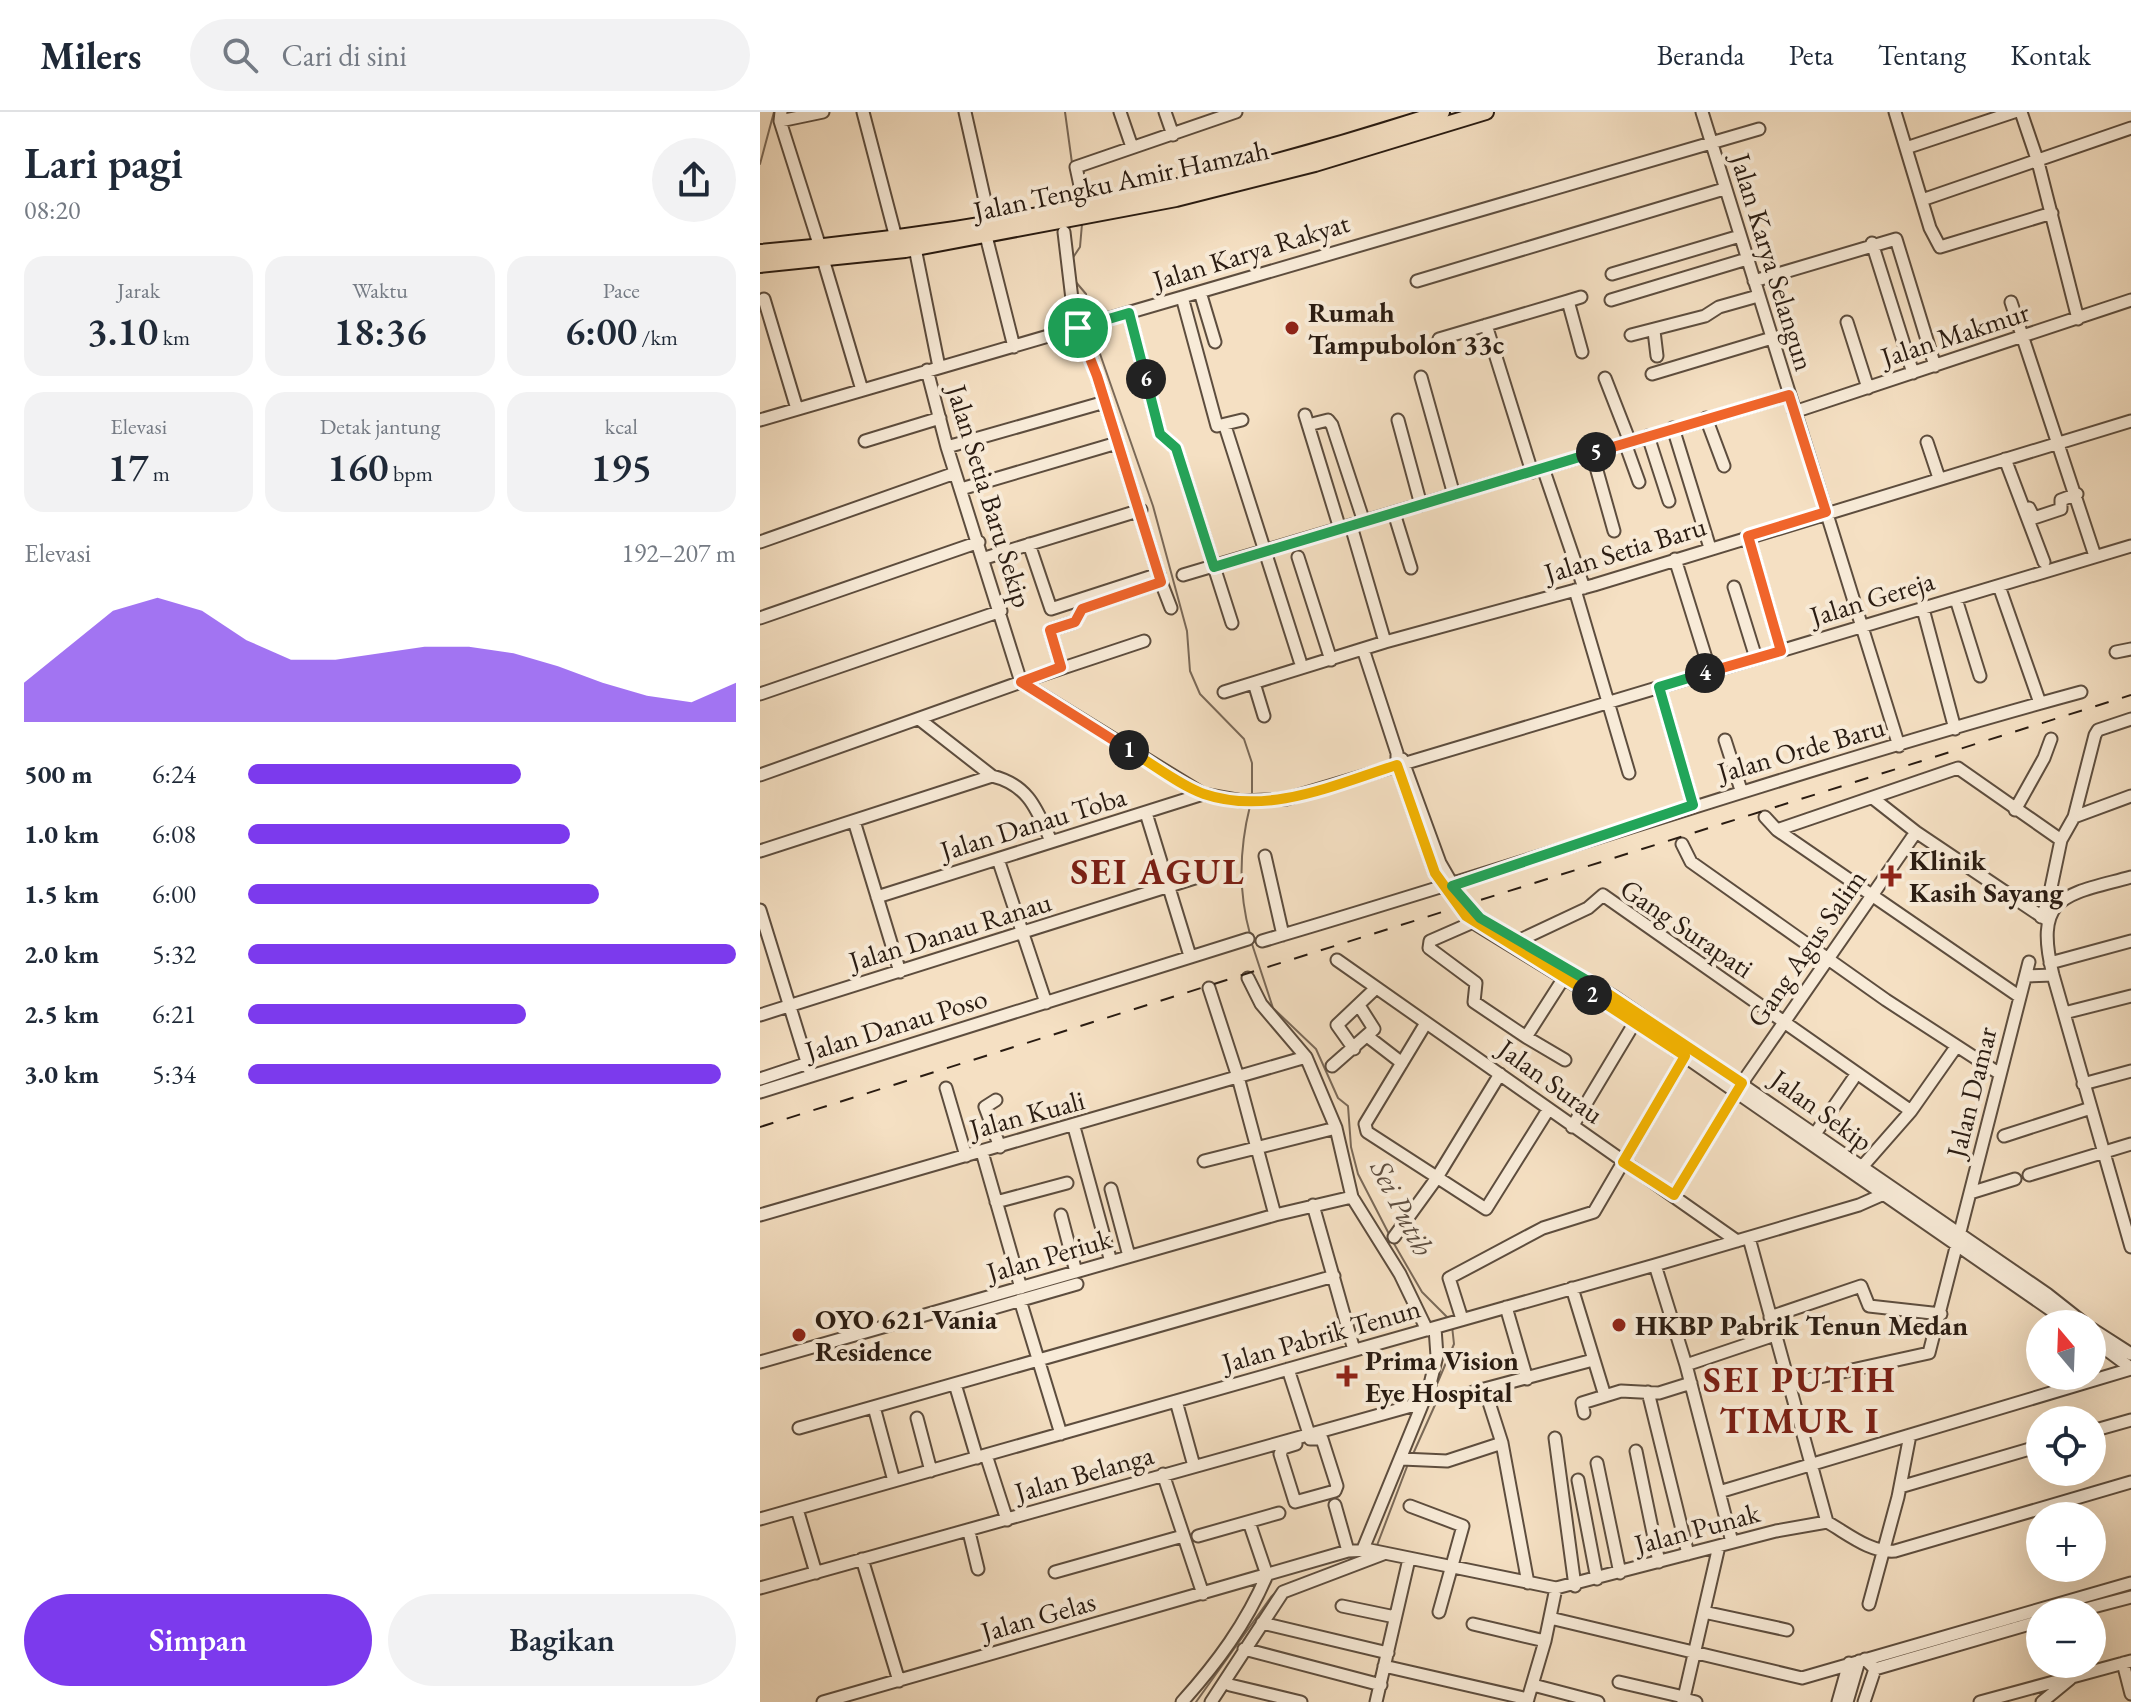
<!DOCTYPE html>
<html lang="id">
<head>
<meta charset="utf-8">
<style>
	:root { --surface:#fff; --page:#f2f2f3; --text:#1f2937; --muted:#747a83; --line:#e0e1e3; --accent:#7c3aed }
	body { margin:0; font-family:"EB Garamond",serif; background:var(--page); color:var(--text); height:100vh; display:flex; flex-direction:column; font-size:30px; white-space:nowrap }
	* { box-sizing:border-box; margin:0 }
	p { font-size:26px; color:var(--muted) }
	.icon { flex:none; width:44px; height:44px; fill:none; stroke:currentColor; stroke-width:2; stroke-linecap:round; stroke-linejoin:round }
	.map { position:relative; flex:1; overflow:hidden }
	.sheet { display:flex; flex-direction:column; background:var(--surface); width:760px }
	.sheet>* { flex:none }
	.needle { width:52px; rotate:341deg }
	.buttons { position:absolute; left:1266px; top:1198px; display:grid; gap:16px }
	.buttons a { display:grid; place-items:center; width:80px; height:80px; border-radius:50%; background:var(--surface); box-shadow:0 8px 32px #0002; font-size:40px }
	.pin { position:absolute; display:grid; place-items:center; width:68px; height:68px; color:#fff; margin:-34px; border:4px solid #fff; border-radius:50%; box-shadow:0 2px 8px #0007 }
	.km { position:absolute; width:40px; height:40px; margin:-20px; border-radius:50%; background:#222; color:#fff; font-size:22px; line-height:40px; text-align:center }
	.round { display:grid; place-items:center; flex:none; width:84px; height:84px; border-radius:42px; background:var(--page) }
	.head { display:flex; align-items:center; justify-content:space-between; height:136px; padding:0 24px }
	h1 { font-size:44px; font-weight:600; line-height:60px }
	.stats { display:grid; grid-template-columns:repeat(3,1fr); gap:12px; height:136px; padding:8px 24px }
	.stats div { display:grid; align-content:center; border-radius:20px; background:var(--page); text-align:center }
	.stats b { font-size:40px; font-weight:600 }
	.stats small { font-size:22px; font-weight:400 }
	.stats p { font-size:22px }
	.chart { height:224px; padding:16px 24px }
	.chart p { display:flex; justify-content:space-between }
	.chart svg { width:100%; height:144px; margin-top:8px; fill:var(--accent); opacity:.7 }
	.cta { display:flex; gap:16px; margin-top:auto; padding:16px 24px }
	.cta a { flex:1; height:92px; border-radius:48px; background:var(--accent); color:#fff; font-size:32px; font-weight:600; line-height:92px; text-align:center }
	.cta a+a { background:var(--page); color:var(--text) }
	ul { padding:0 24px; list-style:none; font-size:26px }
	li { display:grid; grid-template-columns:128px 96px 1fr; align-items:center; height:60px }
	li i { height:20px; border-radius:10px; background:var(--accent) }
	header { display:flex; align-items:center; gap:48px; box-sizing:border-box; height:112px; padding:0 40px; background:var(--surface); border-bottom:2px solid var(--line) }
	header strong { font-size:38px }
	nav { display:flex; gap:44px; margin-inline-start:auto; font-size:28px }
	.search { width:560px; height:72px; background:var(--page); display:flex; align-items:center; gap:20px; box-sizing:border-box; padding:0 28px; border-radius:44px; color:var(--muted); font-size:30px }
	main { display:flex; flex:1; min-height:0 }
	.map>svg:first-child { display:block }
</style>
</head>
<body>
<header>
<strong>Milers</strong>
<div class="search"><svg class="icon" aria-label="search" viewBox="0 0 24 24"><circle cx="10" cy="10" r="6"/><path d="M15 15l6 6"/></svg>Cari di sini</div>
<nav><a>Beranda</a><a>Peta</a><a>Tentang</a><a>Kontak</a></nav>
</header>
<main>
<section class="sheet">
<div class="head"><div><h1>Lari pagi</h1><p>08:20</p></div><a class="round"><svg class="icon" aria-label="share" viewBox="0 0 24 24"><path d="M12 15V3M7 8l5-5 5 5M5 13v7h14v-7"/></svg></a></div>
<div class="stats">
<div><p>Jarak</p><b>3.10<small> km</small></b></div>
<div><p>Waktu</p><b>18:36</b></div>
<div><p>Pace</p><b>6:00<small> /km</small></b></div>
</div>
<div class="stats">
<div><p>Elevasi</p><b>17<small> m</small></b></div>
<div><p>Detak jantung</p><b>160<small> bpm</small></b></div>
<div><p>kcal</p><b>195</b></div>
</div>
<div class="chart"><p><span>Elevasi</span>192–207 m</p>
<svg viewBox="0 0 160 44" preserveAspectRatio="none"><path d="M0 44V32L10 21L20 10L30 6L40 10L50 19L60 25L70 25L80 23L90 21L100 21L110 23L120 27L130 32L140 36L150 38L160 32V44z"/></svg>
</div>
<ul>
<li><b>500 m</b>6:24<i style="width:56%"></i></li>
<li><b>1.0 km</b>6:08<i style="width:66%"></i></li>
<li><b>1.5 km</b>6:00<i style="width:72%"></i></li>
<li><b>2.0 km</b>5:32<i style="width:100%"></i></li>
<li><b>2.5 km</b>6:21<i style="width:57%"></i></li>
<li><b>3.0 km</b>5:34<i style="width:97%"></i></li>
</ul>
<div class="cta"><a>Simpan</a><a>Bagikan</a></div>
</section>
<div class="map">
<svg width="1371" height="1590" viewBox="0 0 1371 1590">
	<rect width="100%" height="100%" fill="#f5e0c3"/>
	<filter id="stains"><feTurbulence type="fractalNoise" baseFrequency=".0025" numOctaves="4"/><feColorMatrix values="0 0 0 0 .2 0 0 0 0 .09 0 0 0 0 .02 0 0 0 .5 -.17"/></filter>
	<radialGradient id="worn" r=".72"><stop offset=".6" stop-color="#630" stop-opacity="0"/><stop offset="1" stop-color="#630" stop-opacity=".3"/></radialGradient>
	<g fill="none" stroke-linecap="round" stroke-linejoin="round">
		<path stroke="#7a6958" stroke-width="2" d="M305,0L312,51
			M0,52L14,0
			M312,147L320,135L322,112
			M315,169L326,182L329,206
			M331,216L393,394L427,519L430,559L440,582L484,627L492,651V684
			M490,822C478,779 479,738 490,694
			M492,832L513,896L556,937L578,986L588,994L591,1035L598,1062L630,1124
			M633,1130L662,1180L690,1208
			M653,1342L675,1293L677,1272L694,1232L692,1214
			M616,1436L648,1352
			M436,1590L511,1485L522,1474L550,1464"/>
		<g stroke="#5d4d3e" stroke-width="15">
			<path id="minor" d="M21,0L20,9L63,0
				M103,0L136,126
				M205,0L230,111
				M360,0L372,35
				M405,0L413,23
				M942,0L1139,634
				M1135,0L1170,116L1180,135L1292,101
				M1261,0L1278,50L1318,207
				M20,9L60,135
				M1146,36L1254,0
				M1162,88L1371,16
				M336,92L322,83L316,55L476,0
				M226,124L254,235
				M1112,131L1153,261
				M155,136L179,255
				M63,147L102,278
				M852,162L980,124
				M657,169L964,77
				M994,169L1136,127L1175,254
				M440,180L455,230
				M422,185L457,314L482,308
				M821,185L808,189L822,240
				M4,187L37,297
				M851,188L987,147
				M1251,190L1335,444
				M369,201L400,322L416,336L472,511
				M1087,210L1108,276
				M726,213L772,360
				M894,219L897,244
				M871,223L945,204L959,195L998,184
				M679,227L808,189
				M167,258L187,335L261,570L384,529
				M892,262L1012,226
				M661,265L694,383
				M845,266L870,330
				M1034,300L1371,188
				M545,303L580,417
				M946,306L964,354
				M0,308L999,17
				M638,308L661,393
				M548,313L568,308L572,313L604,410
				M465,314L540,549
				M913,316L950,436
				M888,324L909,389
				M105,329L180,306
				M1167,330L1179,366
				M865,331L879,370
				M187,335L345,290
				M832,341L854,419
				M1245,347L1284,450
				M783,356L824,476
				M201,377L357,331
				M1269,396L1274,406L1301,397V388L1317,382
				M634,401L651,456
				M591,414L625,530
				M988,424L1021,539
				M0,430L195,361
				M269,432L291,497L399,462
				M538,445L571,548
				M225,446L381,398
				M915,447L950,559
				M423,463L1029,283
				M401,470L411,496
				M1239,474L1280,591
				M974,475L996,546
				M815,478L869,661
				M1196,487L1220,564
				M1163,497L1195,617
				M0,506L219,430
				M603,537L637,641V653L675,761L714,811L875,910L1311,1212
				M1356,540L1371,537
				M301,555L290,518L315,510L322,497L401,470L337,264L314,204L304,120
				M494,571L504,604
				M899,575L933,693
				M464,580L625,530L834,473L1371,309
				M0,582L241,499
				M159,607L232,664
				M965,628L981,678
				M642,647L680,751L699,784L720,806L853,884L1287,1182L1325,1212
				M0,663L261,570L443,682L482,689L526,687L1371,434
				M1114,687L1156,720L1287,808
				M1255,698L1284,646L1291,627
				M386,701L430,844
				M1005,705L1017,718
				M1314,705L1371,684
				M94,709L140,860
				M922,732L931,750L1126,888L1240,962
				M0,739L232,664C269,673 277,698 291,729
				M505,744L523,823
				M238,747L286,891
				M1371,765C1306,783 1273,782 1293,863L1371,1135
				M117,785L443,682
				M0,798L51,963
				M1281,805L1288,790L1301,728L1314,705L1335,623L1338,618L1371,607
				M718,808L670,829L669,836L716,871L714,890L766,925
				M760,828L828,796L843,783L1151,999
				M502,829C776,749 1045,655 1321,580
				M577,848L977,1129
				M1290,851L1371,829
				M1266,864L1293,863
				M488,866L501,892L546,945L576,1016L592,1085L640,1162L667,1218
				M449,876L478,965L515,1103
				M1260,885L1017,718L1198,656L1301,728
				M1304,901L1371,884
				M0,903L438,765
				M666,911L605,1012L607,1020L726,1097L788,998
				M607,924L642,951
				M594,937L577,913L616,876
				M805,948L766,925L807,861
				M572,954L614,917L600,895
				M0,967L48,951
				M1323,972L1371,959
				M186,976L206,1044
				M0,980L488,827
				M236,988L225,995L240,1035
				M314,1015L351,1150
				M812,1015L875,910
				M1055,1022L1093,967
				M1244,1024L1331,996
				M222,1040L261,1176
				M444,1049L576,1016
				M1101,1056L1151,999L1196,935
				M1269,1063L1371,1032
				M351,1077L369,1144
				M1210,1081L1255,1067
				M914,1083L982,971L1156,720
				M236,1090L307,1071
				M553,1093L594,1238
				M0,1103L546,945
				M301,1103L316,1160
				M634,1125L676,1067L740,962
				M989,1126L1067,1410
				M895,1153L926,1253L972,1430
				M812,1176L845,1284
				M260,1188L301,1322
				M746,1195L767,1267
				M1010,1205L1101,1174L1109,1194L1181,1202
				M199,1206L317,1172
				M702,1207L689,1166L783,1116L834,1100L925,944
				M1332,1217L1371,1242
				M1332,1227L1371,1256
				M0,1250L515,1103L592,1085
				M926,1253L1015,1223
				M528,1257L550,1325
				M195,1272L217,1346
				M1028,1272L1169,1241L1269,850
				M725,1278L742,1331L768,1471
				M713,1280L833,1248
				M888,1280L928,1442
				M416,1289L434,1354
				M114,1295L134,1369
				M824,1301L822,1291L861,1279L899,1281L931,1271
				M157,1306L171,1359
				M39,1316L574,1164
				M1332,1319L1371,1308
				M795,1326L815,1474
				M536,1332L523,1336L520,1342L535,1390L575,1379L577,1374L562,1327H550
				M876,1339L899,1450
				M226,1343L247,1408
				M642,1347L687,1349L742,1331
				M837,1351L860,1461
				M403,1362L443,1482
				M818,1368L837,1467
				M1140,1375L1280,1334
				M959,1380L1371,1257
				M575,1393L588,1439
				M650,1394L703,1414L679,1500
				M37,1397L56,1461
				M0,1407L895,1153L1099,1093L1133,1078
				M489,1410L507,1463
				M209,1420L218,1457
				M438,1424L519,1401
				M603,1437L669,1276L677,1244L675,1216
				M102,1447L139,1569
				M295,1460L423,1424
				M0,1476L662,1291
				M1109,1492L1138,1385L1150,1323
				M582,1494L635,1505
				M944,1500L1027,1518
				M1314,1500L1371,1485
				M790,1506L1042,1566L1371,1471
				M502,1511L628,1541
				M713,1512L785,1529
				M484,1537L621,1573
				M1105,1547L1115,1557L1280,1509
				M1363,1551L1371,1582
				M624,1554L768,1587
				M859,1570L924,1585
				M470,1573L541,1590
				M773,1573L838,1590
				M924,1587L936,1590
				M63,1590L588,1439L610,1438L796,1476L1016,1419L1067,1410C1087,1421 1110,1441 1135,1439L1371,1370
				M422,1590C457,1551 486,1512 507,1463
				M451,1590L523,1480L623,1442
				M616,1590L649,1447
				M767,1590L785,1529L796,1476
				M923,1590L959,1434
				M1078,1590L1089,1551
				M1087,1590L1099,1549
				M1104,1590L1115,1557
				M1220,1590L1371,1549
				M1282,1590L1310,1567"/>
		</g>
		<g stroke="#2a1c12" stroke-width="18">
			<path id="major" d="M0,140C231,121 462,72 682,0
				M0,153L145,138L416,87L555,52L726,0"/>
		</g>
		<use href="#minor" stroke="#f8ebd8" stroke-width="11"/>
		<use href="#major" stroke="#f5e0c3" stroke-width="14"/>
		<path stroke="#2a1c12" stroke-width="2" stroke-dasharray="14 14" stroke-linecap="butt" d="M0,1015L1371,583"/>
	</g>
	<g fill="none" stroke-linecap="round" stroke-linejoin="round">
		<g stroke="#fff" stroke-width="16">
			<path id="split-1" d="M318,216L337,264L401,470L322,497L315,510L290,518L301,555L261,570L369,638"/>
		</g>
		<g stroke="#fff" stroke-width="16">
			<path id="split-2" d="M369,638C393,652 419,673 444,682C509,704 576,672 637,653L675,761L706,804L832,883"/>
		</g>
		<g stroke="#fff" stroke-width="16">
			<path id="split-3" d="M832,883L925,944L863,1050L914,1083L982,971L835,873"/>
		</g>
		<g stroke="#fff" stroke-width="16">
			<path id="split-4" d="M835,873L720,806L692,774L933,693L899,575L945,561"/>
		</g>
		<g stroke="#fff" stroke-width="16">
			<path id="split-5" d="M836,340L1029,283L1066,400L988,424L1021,539L945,561"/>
		</g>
		<g stroke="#fff" stroke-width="16">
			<path id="split-6" d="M386,267L400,322L416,336L454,455L836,340"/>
		</g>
		<g stroke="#fff" stroke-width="16">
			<path id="split-7" d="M318,216L369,201L386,267"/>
		</g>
		<use href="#split-1" stroke="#f0652b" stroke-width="10"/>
		<use href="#split-2" stroke="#f5b400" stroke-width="10"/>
		<use href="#split-3" stroke="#f5b400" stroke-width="10"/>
		<use href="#split-4" stroke="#22a559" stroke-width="10"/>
		<use href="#split-5" stroke="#f0652b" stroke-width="10"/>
		<use href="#split-6" stroke="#22a559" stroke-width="10"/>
		<use href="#split-7" stroke="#22a559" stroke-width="10"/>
	</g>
	<g fill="#8f2418" stroke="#f8ebd8" stroke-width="3">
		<circle cx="532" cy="216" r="8"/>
		<path d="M1127 752h8v8h8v8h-8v8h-8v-8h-8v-8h8z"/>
		<circle cx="859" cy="1213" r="8"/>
		<circle cx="39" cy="1223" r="8"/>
		<path d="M583 1252h8v8h8v8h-8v8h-8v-8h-8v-8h8z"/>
	</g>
	<g text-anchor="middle" stroke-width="8" stroke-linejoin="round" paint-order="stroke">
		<g font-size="28" fill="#2a1c12" stroke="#f8ebd8">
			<text transform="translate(361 68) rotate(-12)" y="10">Jalan Tengku Amir Hamzah</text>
			<text transform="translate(491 139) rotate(-17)" y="10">Jalan Karya Rakyat</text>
			<text transform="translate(1013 150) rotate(73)" y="10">Jalan Karya Selangun</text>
			<text transform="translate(1195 222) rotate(-18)" y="10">Jalan Makmur</text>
			<text transform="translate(230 384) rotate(73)" y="10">Jalan Setia Baru Sekip</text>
			<text transform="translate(865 437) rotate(-17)" y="10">Jalan Setia Baru</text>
			<text transform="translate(1112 486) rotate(-17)" y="10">Jalan Gereja</text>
			<text transform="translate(1041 637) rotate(-16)" y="10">Jalan Orde Baru</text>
			<text transform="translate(273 711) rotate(-17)" y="10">Jalan Danau Toba</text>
			<text transform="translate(927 816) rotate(34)" y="10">Gang Surapati</text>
			<text transform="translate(190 819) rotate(-17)" y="10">Jalan Danau Ranau</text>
			<text transform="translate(1046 836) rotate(-55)" y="10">Gang Agus Salim</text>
			<text transform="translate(136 912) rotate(-17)" y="10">Jalan Danau Poso</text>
			<text transform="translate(791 969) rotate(36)" y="10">Jalan Surau</text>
			<text transform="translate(1211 980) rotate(-76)" y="10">Jalan Damar</text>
			<text transform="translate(1062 998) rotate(36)" y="10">Jalan Sekip</text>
			<text transform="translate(267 1002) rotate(-15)" y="10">Jalan Kuali</text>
			<text transform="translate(289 1143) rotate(-16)" y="10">Jalan Periuk</text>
			<text transform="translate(561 1223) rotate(-16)" y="10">Jalan Pabrik Tenun</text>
			<text transform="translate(324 1361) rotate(-16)" y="10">Jalan Belanga</text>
			<text transform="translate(937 1416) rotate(-15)" y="10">Jalan Punak</text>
			<text transform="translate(278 1504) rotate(-16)" y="10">Jalan Gelas</text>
		</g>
		<g font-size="28" font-weight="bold" fill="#2a1c12" stroke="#f8ebd8" text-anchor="start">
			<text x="548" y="210">Rumah<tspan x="548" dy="32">Tampubolon 33c</tspan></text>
			<text x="1149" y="758">Klinik<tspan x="1149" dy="32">Kasih Sayang</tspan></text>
			<text x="55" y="1217">OYO 621 Vania<tspan x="55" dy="32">Residence</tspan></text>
			<text x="875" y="1223">HKBP Pabrik Tenun Medan</text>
			<text x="605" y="1258">Prima Vision<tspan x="605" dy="32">Eye Hospital</tspan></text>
		</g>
		<g font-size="30" font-style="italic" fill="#605041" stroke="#f8ebd8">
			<text transform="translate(642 1096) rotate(63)" y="10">Sei Putih</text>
		</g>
		<g font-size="36" font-weight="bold" letter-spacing="2" fill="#7a1f14" stroke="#f8ebd8">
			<text x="398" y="772">SEI AGUL</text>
			<text x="1040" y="1280">SEI PUTIH<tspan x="1040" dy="41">TIMUR I</tspan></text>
		</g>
	</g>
	<rect width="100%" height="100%" filter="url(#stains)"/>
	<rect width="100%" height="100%" fill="url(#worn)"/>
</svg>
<div class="buttons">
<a><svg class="needle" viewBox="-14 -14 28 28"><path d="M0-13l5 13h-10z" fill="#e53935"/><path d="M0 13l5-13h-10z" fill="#747a83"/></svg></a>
<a><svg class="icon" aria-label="locate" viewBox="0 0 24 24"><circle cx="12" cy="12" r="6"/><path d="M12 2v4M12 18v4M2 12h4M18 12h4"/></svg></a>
<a>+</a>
<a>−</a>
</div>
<div class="pin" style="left:318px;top:216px;background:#1e9e55"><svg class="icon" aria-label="arrive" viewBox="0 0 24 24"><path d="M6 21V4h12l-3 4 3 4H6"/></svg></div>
<b class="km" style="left:369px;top:638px">1</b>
<b class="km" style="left:832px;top:883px">2</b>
<b class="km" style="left:945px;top:561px">4</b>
<b class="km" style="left:836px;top:340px">5</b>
<b class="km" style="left:386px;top:267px">6</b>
</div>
</main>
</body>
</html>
